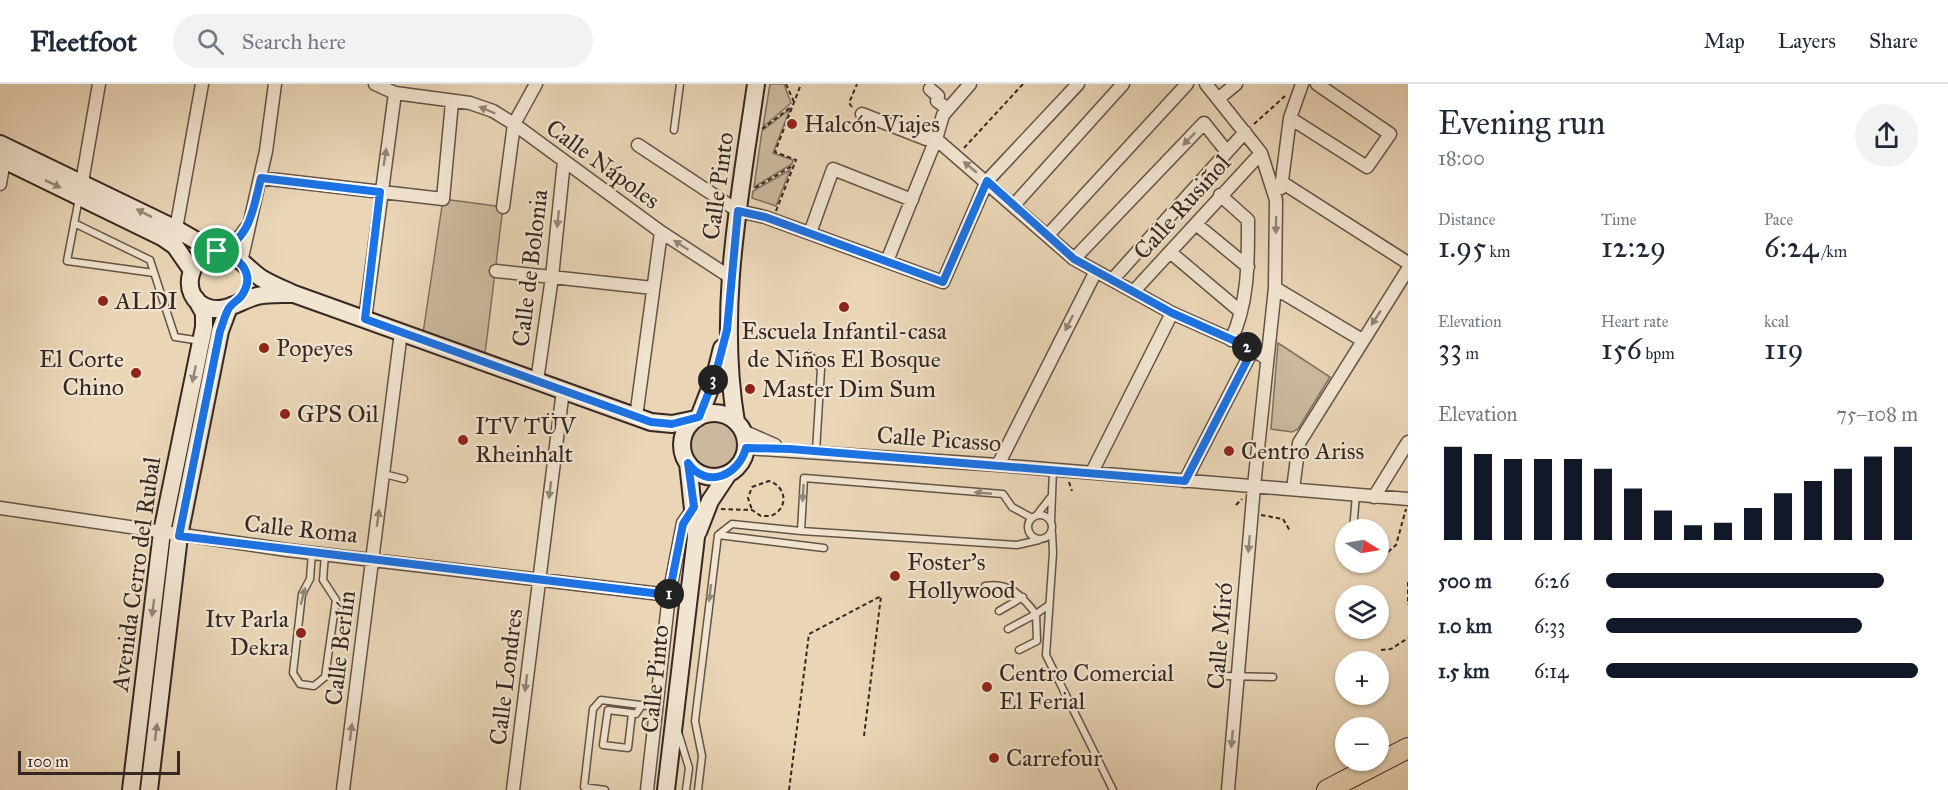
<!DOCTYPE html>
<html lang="en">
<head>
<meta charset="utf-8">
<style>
	:root { --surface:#fff; --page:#f2f2f3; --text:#1f2937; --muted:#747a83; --line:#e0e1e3; --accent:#111827 }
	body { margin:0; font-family:"IM FELL Great Primer",serif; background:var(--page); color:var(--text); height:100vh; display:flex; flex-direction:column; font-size:22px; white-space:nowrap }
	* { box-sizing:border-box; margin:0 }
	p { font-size:20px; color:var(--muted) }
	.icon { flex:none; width:33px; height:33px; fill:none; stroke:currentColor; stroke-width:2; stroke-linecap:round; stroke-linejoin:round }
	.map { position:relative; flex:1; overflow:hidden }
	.drawer { display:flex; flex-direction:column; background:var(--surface); width:540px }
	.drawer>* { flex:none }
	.needle { width:39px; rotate:101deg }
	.fabs { position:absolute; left:1335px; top:435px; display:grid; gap:12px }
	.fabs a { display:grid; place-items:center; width:54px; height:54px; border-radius:50%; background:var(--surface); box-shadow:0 2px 4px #0004; font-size:30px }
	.scale { position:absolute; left:18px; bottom:15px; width:162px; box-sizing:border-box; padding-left:6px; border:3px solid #362722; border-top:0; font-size:16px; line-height:21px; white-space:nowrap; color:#362722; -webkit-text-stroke:4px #f1e4d0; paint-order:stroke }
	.pin { position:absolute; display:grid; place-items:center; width:51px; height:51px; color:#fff; margin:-26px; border:3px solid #fff; border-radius:50%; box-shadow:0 2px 6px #0007 }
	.km { position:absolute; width:30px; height:30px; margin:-15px; border-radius:50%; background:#222; color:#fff; font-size:16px; line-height:30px; text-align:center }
	.round { display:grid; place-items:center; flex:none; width:63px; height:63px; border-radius:32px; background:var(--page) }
	.head { display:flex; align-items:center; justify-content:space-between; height:102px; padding:0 30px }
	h1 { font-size:33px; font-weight:600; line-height:45px }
	.figures { display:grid; grid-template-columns:repeat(3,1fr); gap:9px; height:102px; padding:6px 30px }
	.figures div { display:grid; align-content:center }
	.figures b { font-size:30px; font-weight:600 }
	.figures small { font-size:16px; font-weight:400 }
	.figures p { font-size:16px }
	.chart { height:168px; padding:12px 30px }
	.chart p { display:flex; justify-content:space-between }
	.chart svg { width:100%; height:108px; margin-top:6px; stroke:var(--accent); stroke-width:6 }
	ul { padding:0 30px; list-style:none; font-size:20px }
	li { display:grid; grid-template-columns:96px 72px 1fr; align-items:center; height:45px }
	li i { height:15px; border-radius:8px; background:var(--accent) }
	header { display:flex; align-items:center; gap:36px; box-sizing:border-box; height:84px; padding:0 30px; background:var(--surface); border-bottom:2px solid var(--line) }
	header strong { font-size:28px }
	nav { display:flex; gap:33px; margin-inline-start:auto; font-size:21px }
	.search { width:420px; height:54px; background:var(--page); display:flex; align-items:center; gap:15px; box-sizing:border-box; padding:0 21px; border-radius:33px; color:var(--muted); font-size:22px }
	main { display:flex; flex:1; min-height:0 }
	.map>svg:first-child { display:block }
</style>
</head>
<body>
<header>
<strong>Fleetfoot</strong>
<div class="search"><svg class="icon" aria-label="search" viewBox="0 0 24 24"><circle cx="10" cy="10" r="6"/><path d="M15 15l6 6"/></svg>Search here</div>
<nav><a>Map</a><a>Layers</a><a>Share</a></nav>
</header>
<main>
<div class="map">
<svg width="1408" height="706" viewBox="0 0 1408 706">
	<rect width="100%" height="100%" fill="#ead6b7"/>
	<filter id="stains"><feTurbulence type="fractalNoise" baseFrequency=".00333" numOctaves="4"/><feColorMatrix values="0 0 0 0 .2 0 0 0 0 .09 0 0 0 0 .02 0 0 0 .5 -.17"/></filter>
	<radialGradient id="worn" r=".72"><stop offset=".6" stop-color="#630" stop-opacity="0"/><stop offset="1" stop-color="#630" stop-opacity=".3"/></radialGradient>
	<path fill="#cbb89e" stroke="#807060" stroke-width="1.5" d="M770,0H784L791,19L763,43Z
		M790,25L773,69L793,76L792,80L754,103L762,47Z
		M790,86L776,122L752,114L753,107Z
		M443,115L503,123L484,278L422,256Z
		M1278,259L1330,293L1298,345L1292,348L1271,345Z
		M690 360a24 24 0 1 1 48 0a24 24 0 1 1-48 0Z"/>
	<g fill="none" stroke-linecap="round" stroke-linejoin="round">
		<g stroke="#635347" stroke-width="9">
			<path id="lane" d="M674,46L680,0
				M79,114L67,177L154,189
				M74,139L150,176L175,253L201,257
				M809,270L821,285L816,367
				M384,390L404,395
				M1028 443a12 12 0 1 1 24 0a12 12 0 1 1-24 0Z
				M1036,432L1050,414
				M1032,434L1012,423L1003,410L804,394L801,447L1017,461L1039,456
				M1051,437L1053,385
				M1353,446L1356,411
				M1052,449L1053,469L1046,571L1113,706
				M718,451L824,464
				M312,468L310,495L302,510L293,589L300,600L314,602L325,593L336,516L323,496L325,470
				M985,502C1010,498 1021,511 1036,530L1049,521
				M999,527L1023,513
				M1008,545L1036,530L1037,557L1019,566
				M1224,592L1273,593
				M632,629L628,664L603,661L608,626L632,629L636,630L642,621
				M678,648L689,684L686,706
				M605,706L584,703L593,625L601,616L656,623
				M698,706L702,672L695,637L718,451L732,440L801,447"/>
		</g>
		<g stroke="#635347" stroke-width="15">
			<path id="street" d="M375,0L395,9L470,19L493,27L514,40L661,148L730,193
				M1206,0L1261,69L1276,116L1275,204L1254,402L1228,706
				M930,5L938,12L937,17L948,25
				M1218,15L1236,0
				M862,30L926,55H936L1074,175L1172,229L1253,265L1267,275
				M1290,34L1367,83L1390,50L1317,0
				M638,61L738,127L765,133L943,198L987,97L1078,0
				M261,94L443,115L452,18
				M82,98L99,0
				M1283,99L1408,179
				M0,100L4,76
				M1281,104L1290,34L1302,0
				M1220,111L1248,136C1248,176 1249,218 1231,256
				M1014,121L1123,0
				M503,123L514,40L536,0
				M1196,140L1248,183
				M176,145L202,0
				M810,149L833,85L912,116
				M1048,151L1187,0
				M217,167L233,162L246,144
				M1170,168L1241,228
				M1074,175L1204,39L1227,68
				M887,177L936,55L943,31L970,0
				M241,178L266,67L275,0
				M496,187L653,204
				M1113,195L1245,48
				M1275,204L1362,256
				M1134,207L1261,69
				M365,235L395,9
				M537,297L552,193L564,77
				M636,333L661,148
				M743,347L775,361
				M746,364L998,381L1408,415
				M998,381L1096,187
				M1092,388L1172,229
				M1185,397L1253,265
				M1293,405L1299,359L1408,185
				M1374,413L1408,358
				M0,424L287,466L669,511
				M343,706L401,248
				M513,706L563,306
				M647,706L669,511L683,439L694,423"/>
		</g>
		<g stroke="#362722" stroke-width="20">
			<path id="secondary" d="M0,60L176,145L214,167
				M0,74L162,153L175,162L191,185
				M294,210C282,210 269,209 257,212C241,216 226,229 209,224C175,214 190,162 224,168C238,171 249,186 261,194C271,200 283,205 294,210L651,338L672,340L696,335
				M682 361a32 32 0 1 1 64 0a32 32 0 1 1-64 0Z
				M699,333L715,292L722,264
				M736,338C717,225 740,112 756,0
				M698,448L710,417L728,390
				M131,706L162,448L204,243V229L196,215
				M149,706L179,452L220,247L229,223
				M666,706L696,453L688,379"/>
		</g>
		<g stroke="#362722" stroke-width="22">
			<path id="primary" d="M1327,706L1408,664"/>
		</g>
		<path stroke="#362722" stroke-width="2" stroke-dasharray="4.5 3" stroke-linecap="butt" d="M786,0L794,18
			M852,23L849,19L857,0
			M1254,40L1285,12
			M762,45L791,23
			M964,64L1023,0
			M755,104L794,81
			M776,127L796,76L775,68L801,0
			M1069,398L1072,407
			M1236,421L1242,415
			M721,425L752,426L761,432H771C789,424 787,403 769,397L752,403L748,414L752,426
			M1261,431L1283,435L1290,447
			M1388,468L1396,461L1406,425
			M1408,498V521
			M1381,566L1391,565L1408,554
			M864,652L881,512
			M789,706L809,550L881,512"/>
		<use href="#lane" stroke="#f1e4d0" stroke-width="6"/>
		<use href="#street" stroke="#f1e4d0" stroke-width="12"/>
		<use href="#secondary" stroke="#f1e4d0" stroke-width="16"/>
		<use href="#primary" stroke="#ead6b7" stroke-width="20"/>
	</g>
	<defs><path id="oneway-solid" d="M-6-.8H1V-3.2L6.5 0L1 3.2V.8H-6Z" transform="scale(1.5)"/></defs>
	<g fill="#948679">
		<use href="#oneway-solid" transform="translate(487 26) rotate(-157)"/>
		<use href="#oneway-solid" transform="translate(1189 55) rotate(134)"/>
		<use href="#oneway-solid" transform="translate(385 73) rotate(-81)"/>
		<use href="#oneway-solid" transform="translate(970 83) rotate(-140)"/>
		<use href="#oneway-solid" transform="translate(53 100) rotate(26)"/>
		<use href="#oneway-solid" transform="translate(144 129) rotate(-153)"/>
		<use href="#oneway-solid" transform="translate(558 135) rotate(96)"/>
		<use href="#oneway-solid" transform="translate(1276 141) rotate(91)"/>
		<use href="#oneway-solid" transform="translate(681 161) rotate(-147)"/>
		<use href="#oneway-solid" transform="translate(1376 234) rotate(123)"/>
		<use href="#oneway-solid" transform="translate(1069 239) rotate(117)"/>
		<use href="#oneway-solid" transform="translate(194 290) rotate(102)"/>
		<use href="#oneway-solid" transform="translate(550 406) rotate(97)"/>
		<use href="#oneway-solid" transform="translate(803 409) rotate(94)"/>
		<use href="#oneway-solid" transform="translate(983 409) rotate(-175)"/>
		<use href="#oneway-solid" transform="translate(378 434) rotate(-82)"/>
		<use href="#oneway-solid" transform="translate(1249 460) rotate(95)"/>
		<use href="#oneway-solid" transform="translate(710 509) rotate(97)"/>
		<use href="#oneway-solid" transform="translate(303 512) rotate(-75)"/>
		<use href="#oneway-solid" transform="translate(153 524) rotate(97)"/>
		<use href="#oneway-solid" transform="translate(526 599) rotate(97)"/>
		<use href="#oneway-solid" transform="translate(156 648) rotate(-83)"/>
		<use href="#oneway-solid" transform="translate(351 648) rotate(-83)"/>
		<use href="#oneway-solid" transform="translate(1232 655) rotate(95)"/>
	</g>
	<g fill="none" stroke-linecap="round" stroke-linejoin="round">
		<g stroke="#fff" stroke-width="12">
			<path id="route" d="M261,94L380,108L365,235L651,338L672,340L699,333L715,292L727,246L738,127L765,133L943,198L987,97L1074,175L1172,229L1253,265L1185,397L790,365L746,364C739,391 707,406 688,379L694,423L683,440L669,511L179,452L220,247C223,240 225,230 229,224C232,219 239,216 242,211C257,189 237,170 217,167C251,157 253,124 261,94Z"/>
		</g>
		<use href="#route" stroke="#1a73e8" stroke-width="8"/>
	</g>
	<g fill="#8f2418" stroke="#f1e4d0" stroke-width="2">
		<circle cx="792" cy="40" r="6"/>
		<circle cx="103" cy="217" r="6"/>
		<circle cx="844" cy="223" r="6"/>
		<circle cx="264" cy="264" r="6"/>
		<circle cx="136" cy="289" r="6"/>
		<circle cx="750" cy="305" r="6"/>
		<circle cx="285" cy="330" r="6"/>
		<circle cx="463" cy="356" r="6"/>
		<circle cx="1229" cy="367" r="6"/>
		<circle cx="895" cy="492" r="6"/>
		<circle cx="301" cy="549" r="6"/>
		<circle cx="987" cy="603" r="6"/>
		<circle cx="994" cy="674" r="6"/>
	</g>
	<g text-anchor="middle" stroke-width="4.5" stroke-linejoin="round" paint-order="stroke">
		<g font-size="24" fill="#362722" stroke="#f1e4d0" text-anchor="start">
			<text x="804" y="48">Halcón Viajes</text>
			<text x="115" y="225">ALDI</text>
			<text x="844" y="255" text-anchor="middle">Escuela Infantil-casa<tspan x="844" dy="28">de Niños El Bosque</tspan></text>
			<text x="276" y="272">Popeyes</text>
			<text x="124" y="283" text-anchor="end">El Corte<tspan x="124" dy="28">Chino</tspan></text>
			<text x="762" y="313">Master Dim Sum</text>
			<text x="297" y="338">GPS Oil</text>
			<text x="475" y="350">ITV TÜV<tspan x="475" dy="28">Rheinhalt</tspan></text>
			<text x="1241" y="375">Centro Ariss</text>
			<text x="907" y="486">Foster's<tspan x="907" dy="28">Hollywood</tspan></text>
			<text x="289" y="543" text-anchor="end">Itv Parla<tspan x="289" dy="28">Dekra</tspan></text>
			<text x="999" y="597">Centro Comercial<tspan x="999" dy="28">El Ferial</tspan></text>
			<text x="1006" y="682">Carrefour</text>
		</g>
		<g font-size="24" fill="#362722" stroke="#f1e4d0">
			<text transform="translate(603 80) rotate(36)" y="8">Calle Nápoles</text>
			<text transform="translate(718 102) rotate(-82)" y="8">Calle Pinto</text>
			<text transform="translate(1182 123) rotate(-48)" y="8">Calle Rusiñol</text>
			<text transform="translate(530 184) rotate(-83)" y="8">Calle de Bolonia</text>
			<text transform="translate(939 355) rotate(4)" y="8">Calle Picasso</text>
			<text transform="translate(301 445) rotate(6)" y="8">Calle Roma</text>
			<text transform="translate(136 490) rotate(-82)" y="8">Avenida Cerro del Rubal</text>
			<text transform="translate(1220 552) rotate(-85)" y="8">Calle Miró</text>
			<text transform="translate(340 564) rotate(-83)" y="8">Calle Berlín</text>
			<text transform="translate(506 593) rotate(-83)" y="8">Calle Londres</text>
			<text transform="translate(655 595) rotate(-84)" y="8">Calle Pinto</text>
		</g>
	</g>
	<rect width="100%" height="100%" filter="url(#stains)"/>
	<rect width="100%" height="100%" fill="url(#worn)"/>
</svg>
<div class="fabs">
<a><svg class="needle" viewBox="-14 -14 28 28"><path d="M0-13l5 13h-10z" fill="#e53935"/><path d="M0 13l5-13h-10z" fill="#747a83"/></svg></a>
<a><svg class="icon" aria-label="layers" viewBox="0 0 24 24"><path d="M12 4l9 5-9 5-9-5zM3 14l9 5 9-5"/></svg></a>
<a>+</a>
<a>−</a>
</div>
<div class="scale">100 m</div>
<div class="pin" style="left:217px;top:167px;background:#1e9e55"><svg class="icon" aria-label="arrive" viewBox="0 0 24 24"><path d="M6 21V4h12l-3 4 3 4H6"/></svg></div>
<b class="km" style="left:669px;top:510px">1</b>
<b class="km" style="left:1247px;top:263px">2</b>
<b class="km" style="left:713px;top:296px">3</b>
</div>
<section class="drawer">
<div class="head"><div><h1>Evening run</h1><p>18:00</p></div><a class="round"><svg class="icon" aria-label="share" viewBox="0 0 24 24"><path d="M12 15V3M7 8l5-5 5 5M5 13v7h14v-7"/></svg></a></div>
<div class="figures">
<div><p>Distance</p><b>1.95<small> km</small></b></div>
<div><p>Time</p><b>12:29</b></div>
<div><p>Pace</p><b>6:24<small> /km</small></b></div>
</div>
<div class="figures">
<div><p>Elevation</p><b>33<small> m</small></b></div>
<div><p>Heart rate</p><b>156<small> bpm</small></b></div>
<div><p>kcal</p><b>119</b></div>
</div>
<div class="chart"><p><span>Elevation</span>75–108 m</p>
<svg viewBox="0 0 160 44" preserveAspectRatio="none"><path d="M5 44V6M15 44V9M25 44V11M35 44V11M45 44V11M55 44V15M65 44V23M75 44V32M85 44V38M95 44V37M105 44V31M115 44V25M125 44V20M135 44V15M145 44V10M155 44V6"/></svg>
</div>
<ul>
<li><b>500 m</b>6:26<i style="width:89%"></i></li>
<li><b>1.0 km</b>6:33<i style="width:82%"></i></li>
<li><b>1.5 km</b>6:14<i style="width:100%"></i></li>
</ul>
</section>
</main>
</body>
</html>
